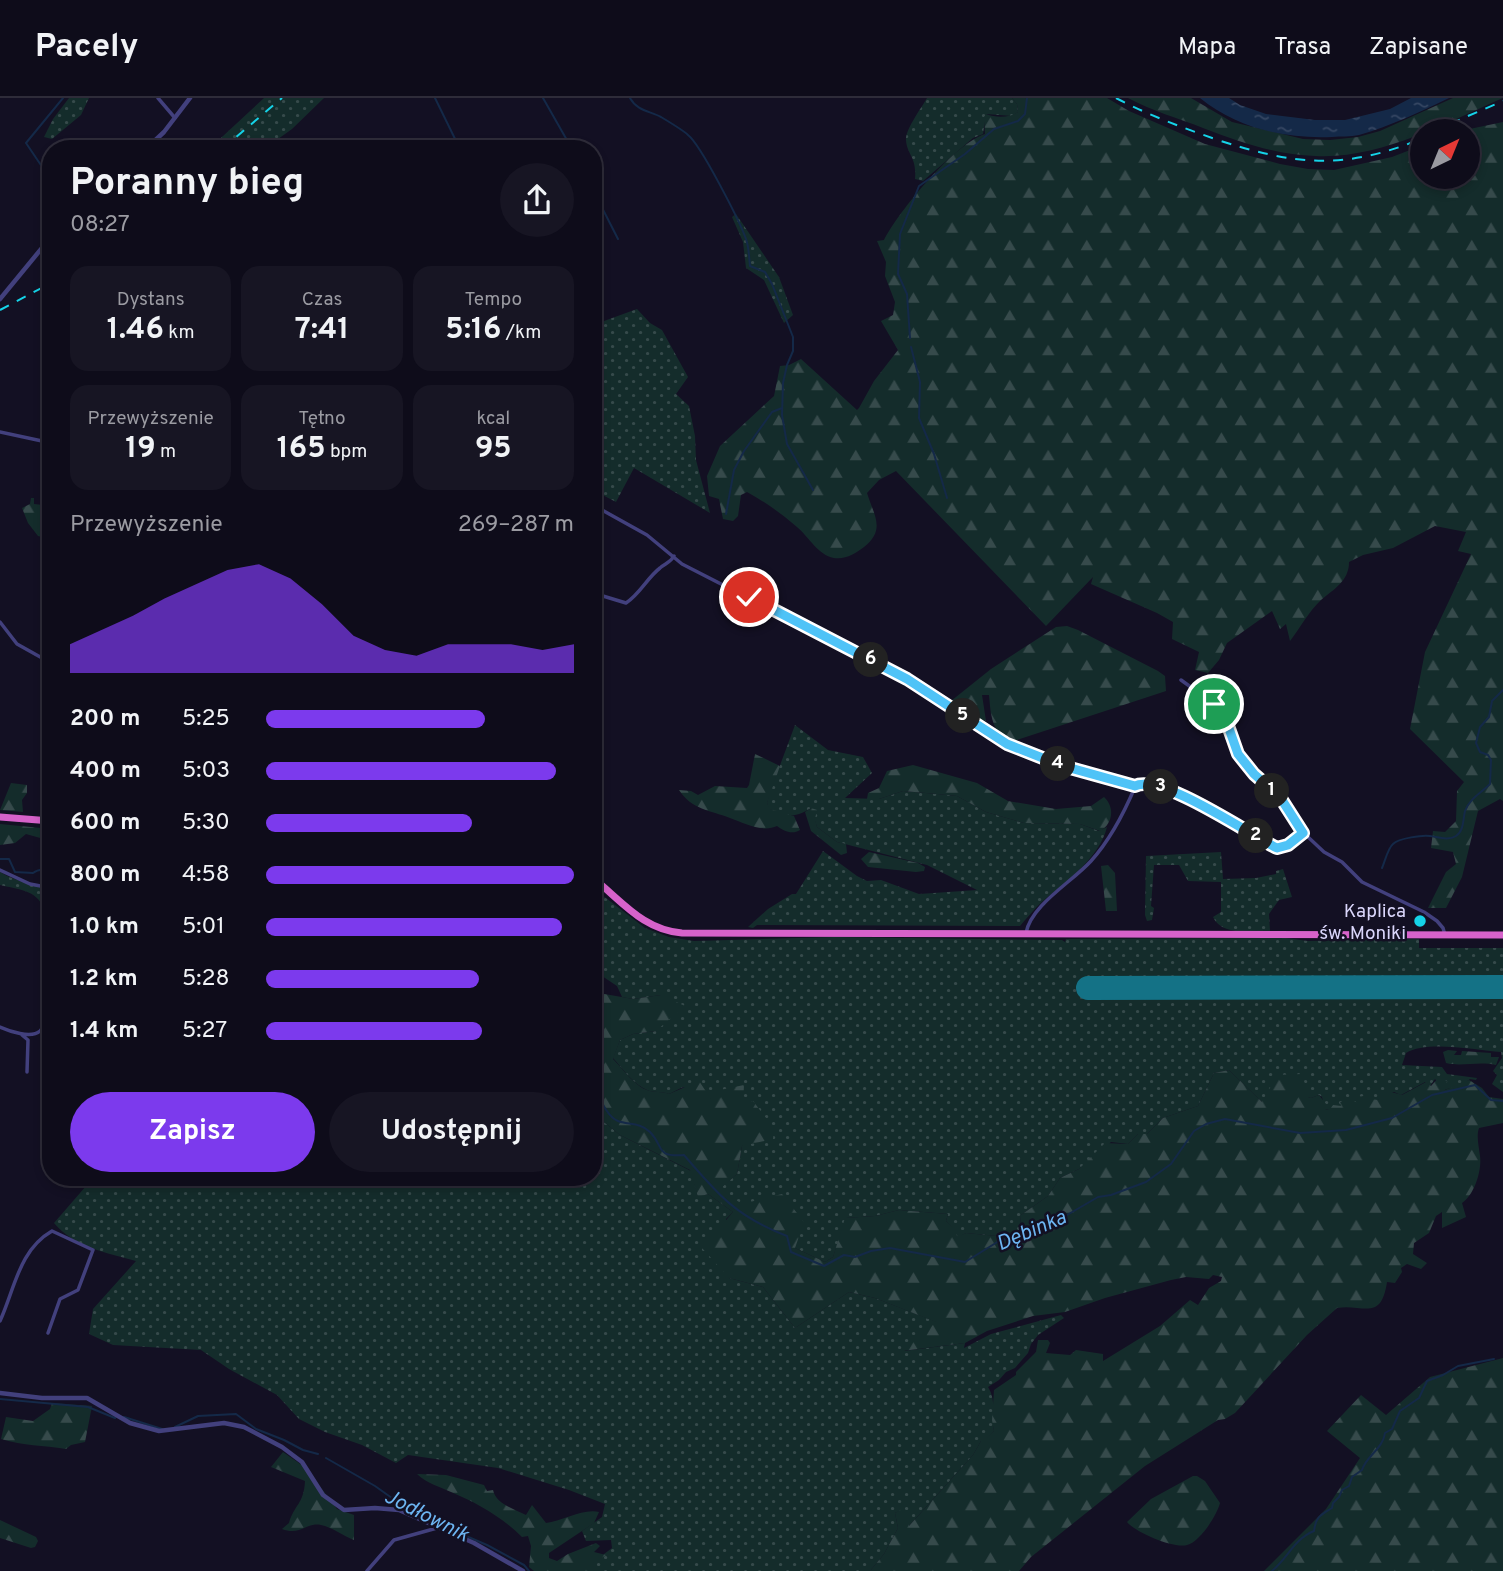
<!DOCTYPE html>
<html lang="pl">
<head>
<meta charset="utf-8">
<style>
	:root { --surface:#0e0c1a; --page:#171523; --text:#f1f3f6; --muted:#9b9ba2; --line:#2e2c39; --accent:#7c3aed }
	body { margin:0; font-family:Overpass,sans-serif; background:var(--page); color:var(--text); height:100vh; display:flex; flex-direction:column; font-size:26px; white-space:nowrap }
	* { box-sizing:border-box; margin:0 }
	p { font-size:23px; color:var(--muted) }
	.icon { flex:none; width:38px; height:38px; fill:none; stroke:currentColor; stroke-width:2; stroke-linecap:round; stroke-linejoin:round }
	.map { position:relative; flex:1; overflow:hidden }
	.drawer { position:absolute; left:42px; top:42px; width:560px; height:1046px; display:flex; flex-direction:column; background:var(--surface); border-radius:28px; box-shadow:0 4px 10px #0003,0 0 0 2px var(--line) }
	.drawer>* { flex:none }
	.needle { width:46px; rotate:43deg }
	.fabs { position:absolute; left:1410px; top:21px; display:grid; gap:14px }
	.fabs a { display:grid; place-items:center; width:70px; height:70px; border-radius:50%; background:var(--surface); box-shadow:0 4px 10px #0003,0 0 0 2px var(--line); font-size:35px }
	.pin { position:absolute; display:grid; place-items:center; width:60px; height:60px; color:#fff; margin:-30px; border:4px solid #fff; border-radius:50%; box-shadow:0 2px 7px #0007 }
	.km { position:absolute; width:35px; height:35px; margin:-18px; border-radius:50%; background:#222; color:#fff; font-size:19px; line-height:35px; text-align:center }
	.round { display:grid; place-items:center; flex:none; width:74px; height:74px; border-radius:37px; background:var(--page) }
	.head { display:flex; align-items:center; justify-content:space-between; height:119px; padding:0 28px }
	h1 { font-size:38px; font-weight:700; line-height:52px }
	.figures { display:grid; grid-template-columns:repeat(3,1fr); gap:10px; height:119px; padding:7px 28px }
	.figures div { display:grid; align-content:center; border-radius:18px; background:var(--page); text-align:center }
	.figures b { font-size:30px; font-weight:700 }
	.figures small { font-size:19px; font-weight:400 }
	.figures p { font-size:19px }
	.chart { height:196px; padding:14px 28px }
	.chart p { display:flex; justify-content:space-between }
	.chart svg { width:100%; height:126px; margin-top:7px; fill:var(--accent); opacity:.7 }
	.cta { display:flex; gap:14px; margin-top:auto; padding:14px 28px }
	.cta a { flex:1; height:80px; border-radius:42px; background:var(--accent); color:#fff; font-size:28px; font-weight:700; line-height:80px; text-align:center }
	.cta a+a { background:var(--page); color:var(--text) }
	ul { padding:0 28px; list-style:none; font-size:23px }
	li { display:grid; grid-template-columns:112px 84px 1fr; align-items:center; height:52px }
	li i { height:18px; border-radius:9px; background:var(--accent) }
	header { display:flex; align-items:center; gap:42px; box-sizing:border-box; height:98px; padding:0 35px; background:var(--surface); border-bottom:2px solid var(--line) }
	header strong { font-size:33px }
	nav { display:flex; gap:38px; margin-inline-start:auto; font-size:24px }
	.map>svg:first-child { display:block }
</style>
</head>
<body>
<header>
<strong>Pacely</strong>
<nav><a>Mapa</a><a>Trasa</a><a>Zapisane</a></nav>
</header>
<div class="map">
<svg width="1503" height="1473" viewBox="0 0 1503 1473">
	<defs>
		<pattern id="grass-dots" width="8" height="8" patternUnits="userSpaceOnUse" patternTransform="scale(1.75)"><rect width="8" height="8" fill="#142c2b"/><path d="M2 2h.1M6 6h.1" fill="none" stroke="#364a4b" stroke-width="1.8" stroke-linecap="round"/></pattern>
		<pattern id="forest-firs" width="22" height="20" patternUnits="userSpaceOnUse" patternTransform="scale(1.75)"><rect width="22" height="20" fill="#142c2b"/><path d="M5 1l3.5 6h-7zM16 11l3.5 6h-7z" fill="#364a4b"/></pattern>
		<pattern id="water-ripples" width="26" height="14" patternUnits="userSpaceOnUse" patternTransform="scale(1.75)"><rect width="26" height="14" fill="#142948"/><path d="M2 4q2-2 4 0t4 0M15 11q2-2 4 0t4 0" fill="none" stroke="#364763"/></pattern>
	</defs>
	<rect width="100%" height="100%" fill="#131023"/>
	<path fill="url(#grass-dots)" d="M69,0H89L81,17L52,41L44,39L53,21Z
		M264,0H324L292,31L264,51H209Z
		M927,0H1012L1017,6L1018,14L1012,18L986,16L983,36L973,40L923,83L915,81C917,59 907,57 906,42C905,32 922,9 927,0Z
		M736,116L779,179L793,217L784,225L764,182L746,170L743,144L732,119Z
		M637,211L650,225L662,232L688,279L676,296L689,308L695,338L696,362L710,415L634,370L616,404L593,392V227Z
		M795,627L828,652L863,659L872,675L845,700L879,701L903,693L937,696L957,698L986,714L1024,725L1080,726L1099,733L1107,729C1099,761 1066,783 1042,804C1034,811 1027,820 1020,828L757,827L753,830L748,829L768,811L792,796H796L823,753L857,778L867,783L881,782L919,796L977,792L927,767L837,744L817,729L811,710C794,721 788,718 769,711L767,705L769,697Z
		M1221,754L1223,781L1256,780L1276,776V773L1283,771L1292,799L1279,802L1269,816L1270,833C1251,832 1223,839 1213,819L1221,814V784L1188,783L1179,767H1154L1151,808L1154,810L1152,822L1147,823L1145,817L1146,758Z
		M0,774C18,785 34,785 51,793V831C46,823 45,819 43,810C38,792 16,791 0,787Z
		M593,790L645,830L669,839L694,843L834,839L1062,842L1065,844L1066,841L1286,840L1308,843L1419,841V850H1503V994L1492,986L1497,977L1493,973L1502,960L1501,954C1476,952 1426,942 1406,955L1402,967L1442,969L1447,976L1477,980L1476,982L1470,981L1463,986L1444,992L1435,981L1430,988L1425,984L1401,997L1394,994L1378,1002H1359L1358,1005L1329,1012L1325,1011L1322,999L1319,997L1311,1000L1308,999L1262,1004L1229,972L1214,975L1198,1008L1163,1020L1147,1036H1138L1128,1046L1111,1044L1079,1071L1060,1080L1048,1098L1021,1117L1020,1132L997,1138L966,1135L957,1140L955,1133L946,1123L948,1116L899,1112L875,1118L846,1120L833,1159L825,1164L795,1150L719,1091L737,1076L742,1048L764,1029L743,1006L711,1001L683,989L669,996C661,993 654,995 647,992C634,987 622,970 613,960L620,942L633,936L656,933L661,897L633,901L622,899L617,888L602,878L597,882L593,879Z
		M593,1015L620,1037L691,1073L698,1098L708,1096L733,1114L726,1121L729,1180L763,1189L795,1230L849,1194L875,1200L937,1224L904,1253L965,1245L964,1250L991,1236L1061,1217L1064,1220L1038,1237L1031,1246L1028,1255L1015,1270L1006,1274L999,1282L988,1289C997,1303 991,1317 994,1333L984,1343H981L973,1357L908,1429L904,1411L895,1415L898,1430L884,1456L870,1473H585L591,1466L612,1450L611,1442L586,1443L582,1433L602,1419L605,1406L569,1392L498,1370L408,1357L396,1365L362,1347L325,1334L299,1321L277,1297L229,1271L201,1252L113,1247L89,1236L93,1211L136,1163C107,1155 74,1149 54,1125L93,1080H593Z"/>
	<path fill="url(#forest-firs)" d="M1012,0H1107L1129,13L1205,46L1280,66L1308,71L1334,72L1392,59L1423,47V79H1468V33H1460L1503,24V703L1500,701L1478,713L1462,779L1446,810H1428L1446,774L1456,766L1453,754L1431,750L1433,733L1445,734L1456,723L1457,693L1464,684L1410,631L1425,554L1471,456L1458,453L1466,434L1435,428L1393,450L1363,457L1349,464C1349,483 1334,491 1321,502C1309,513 1300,530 1290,543L1286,526L1280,531L1272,513L1227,545L1219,562L1208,575L1195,572L1199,554L1172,541L1173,524L1157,515L1091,486L1093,479L1046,528L896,373L879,382L867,395C874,418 886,431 864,449C856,455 845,462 834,460C818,457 809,439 797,429C781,415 765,404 747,394L741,397L738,418L733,423L723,421L719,401L709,398L707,378L720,348L774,298L780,268L789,267L801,261L857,312L859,310L874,283L898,252L881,223L893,217L895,204L885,178L886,164L877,143L884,142C899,113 954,46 985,36L984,19L986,16C996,20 1009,20 1018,14L1017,6Z
		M1128,0H1191L1232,24L1303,41L1330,42L1358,39L1380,33L1453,0H1503C1445,25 1381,61 1316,58C1276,57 1240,44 1203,30C1178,20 1152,13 1128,0Z
		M31,400H34V406L43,407L45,414L49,415L51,413V441L38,438L28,425L22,410L30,406Z
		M1067,528L1078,532L1158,573L1165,578L1166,593L1011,644C991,634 991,617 989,597H982L986,623C972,619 960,614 951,603L991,571L1056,529Z
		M755,656L780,668L767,705L770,711L794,718L800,732C792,737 784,733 777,728C762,735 744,725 730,720C710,712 692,712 679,692L691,693L698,697L715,688L747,690L749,687Z
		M913,667L977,685L1008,703L1056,711L1091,708L1104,699C1115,709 1113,726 1100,733L1080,726L1024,725L986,714L957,698L937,696L903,693L879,701H867L868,695L879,690L887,673Z
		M11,685L27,687V695L22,702L23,714L0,712Z
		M811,710L817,712L815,721L817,729L837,744L846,746L847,755L841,757L811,733L805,714Z
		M0,726L51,731V743L26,736L15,745L0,747Z
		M869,754L918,765L925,769L924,773L916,774L868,769L861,761Z
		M1108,767L1115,775L1117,813H1106L1101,768Z
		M593,894L633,901L661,897L685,908L656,933L633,936L620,942L613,961C622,970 635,988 647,992C655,995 662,993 669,996L699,983L711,1001L720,992L744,987L743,1005L753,1003L769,1024L765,1029L774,1031L773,1041L742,1048L737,1076L720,1091L742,1106L782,1096L804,1124L795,1150L825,1164L833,1159L845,1120L875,1118L899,1112L948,1116L946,1123L956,1133L957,1139L966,1135L997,1138L1020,1132L1021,1117L1048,1098L1060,1080L1079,1071L1105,1045L1128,1046L1138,1036H1147L1163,1020L1198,1008L1214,975L1229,972L1262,1004L1277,977L1302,976L1306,990L1310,993L1308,999L1311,1000L1319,997L1326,1006L1325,1011L1329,1012L1333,1007L1341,1008L1340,1004L1352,1002L1358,1005V999L1369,997L1370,1001L1378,1002C1385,993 1391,993 1402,997L1426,984L1431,988L1439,979L1447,983L1445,992L1469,982L1482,990L1489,999L1503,1001V1025L1479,1030C1476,1038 1479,1049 1480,1058C1482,1073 1474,1097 1462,1105L1466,1119L1442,1130V1114L1436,1118L1429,1135L1414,1145L1413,1156L1427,1165L1421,1171L1407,1166L1401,1170L1402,1174L1395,1185L1387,1184C1381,1225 1362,1205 1337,1210L1307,1237L1235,1315L1225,1321L1218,1322L1145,1368L1031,1459L1019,1473H870L884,1456L898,1430L895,1415L904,1410L909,1417V1428L973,1357L981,1343L984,1342L994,1333L992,1322L994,1292L1016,1277V1274L1036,1254L1038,1242H1048L1050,1245L1046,1255L1070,1257L1076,1252L1103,1256V1263L1160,1228L1190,1202L1198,1207L1209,1190L1221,1183L1222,1179L1213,1177L1209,1181L1186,1179L1171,1182L1105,1200L1065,1214L1033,1218L987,1233L965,1245L902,1253L936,1224L875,1200L849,1194L795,1230L763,1189L729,1180L702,1150L733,1114L708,1096L698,1099L690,1072L620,1037L593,1015Z
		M1448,952L1457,953L1454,957H1461L1462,953L1491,955V959H1499L1496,967C1478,963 1461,969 1446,965L1443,954Z
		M1503,1260V1473H1264L1326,1411L1360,1360L1327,1333L1361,1297L1386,1317L1430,1279Z
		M52,1305L92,1308L85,1344L71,1347L66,1351C43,1347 24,1348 1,1341L6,1319L33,1323L50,1311Z
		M283,1354L306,1370L337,1411L354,1417V1442C343,1438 332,1429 321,1427C306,1424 301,1438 282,1431L289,1425C294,1407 304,1406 305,1383L271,1369Z
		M417,1376L446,1377L484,1387L487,1393L493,1392C496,1406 514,1411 526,1417L532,1407L546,1425C562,1423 584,1410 599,1414L594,1425L549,1455V1460L557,1463L568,1456L596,1445L600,1448L594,1454L606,1457L593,1465L594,1473H534L529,1469L531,1448L528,1438L522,1439C502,1419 477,1405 451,1394C438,1388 428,1386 417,1376Z
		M1193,1378H1197L1205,1383L1220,1405C1217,1417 1200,1444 1187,1447C1174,1451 1135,1434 1127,1424L1151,1401Z
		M0,1422L36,1439L38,1443L35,1449L31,1450L0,1440Z"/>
	<path fill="url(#water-ripples)" d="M1200,0H1229L1240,7L1266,16L1315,22H1345L1390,11L1411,0H1449C1420,14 1390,28 1359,37C1350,39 1341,38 1332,39C1284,41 1237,30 1200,0Z"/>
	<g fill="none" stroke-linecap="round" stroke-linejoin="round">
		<path stroke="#142948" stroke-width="2" d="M435,0L460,51
			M543,0L572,51
			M630,0C637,13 650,13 661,19C666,22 685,34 688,37C701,47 740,124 746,141C749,149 749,160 750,168L765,174L772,186L793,239V253L787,267L783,285L782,317L787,346L813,392
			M51,82L26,45L63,0
			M593,92L618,141
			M910,240L907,196L898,176L900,136L919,88L965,56L994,31L1018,23L1025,16L1027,0
			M911,249L920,284L919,320L934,356L947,400
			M726,416L734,372L744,353L772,314L782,310
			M0,761H9L15,774L33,775C38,771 45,771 51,774
			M1382,770C1385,763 1388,750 1393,746C1399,740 1423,737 1430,738C1438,739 1448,743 1456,738C1464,733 1463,721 1465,713C1470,700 1481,695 1490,686L1491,662L1488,657L1480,654L1476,645L1480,629L1489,619L1492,603L1503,592
			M593,996H598C602,1005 608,1019 618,1023C628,1027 640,1024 650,1034C665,1049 654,1059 684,1057C718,1097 737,1119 787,1138L791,1154L824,1168L844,1157L855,1159L871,1153L890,1150L965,1164L999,1143L1025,1137L1031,1131H1043L1098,1099L1111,1097L1146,1084L1171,1066L1194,1033L1206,1026L1225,1021L1300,1035L1346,1032L1392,1020L1432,997L1475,987L1491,1002L1503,1003
			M0,1301L88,1309L115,1320
			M124,1319L162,1331
			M175,1329L198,1318L236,1316L256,1331L284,1342L303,1352L318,1356
			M326,1360L375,1388L413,1415L487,1447L524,1467L529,1473
			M1272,1473C1288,1460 1294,1441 1314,1433C1316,1418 1321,1417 1332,1410L1333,1405L1339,1399L1342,1392L1349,1388L1352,1379L1362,1372C1366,1358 1383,1351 1385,1335L1392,1331L1400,1313L1419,1300L1427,1283L1443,1277L1458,1268L1494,1261"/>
		<path stroke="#147286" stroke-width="24" d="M1088,890L1503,889"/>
		<path stroke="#42407d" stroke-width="3.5" d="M158,0L175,20
			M0,334L42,343L51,342
			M593,407L647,437L682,466L907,581L1007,646L1063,668L1135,688C1161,675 1250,737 1277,750L1288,747L1303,735
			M593,495L626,505C640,496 647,480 660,470C666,465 670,465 674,458
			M0,524L17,546L51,565
			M1181,582L1217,608L1226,622L1238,656L1254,676L1280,699L1308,739L1324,754L1342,764L1362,784L1424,814L1437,823L1443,830L1445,837
			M0,772L30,786L51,790
			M1026,835C1031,807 1072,784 1091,763C1110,742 1124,715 1135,689
			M0,929C9,933 31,941 40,933C45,928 48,918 51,912
			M22,937L28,942L27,974
			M0,1223C15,1190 19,1152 52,1133L93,1152L78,1192L60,1201L48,1235
			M367,1473L394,1442L437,1430"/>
		<path stroke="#42407d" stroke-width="4.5" d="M146,51L164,34L190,0
			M0,201L51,139
			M0,1295L42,1300H87L130,1325L159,1333L224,1325L244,1329L282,1349L302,1364L323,1397L344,1412L375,1410L399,1412L474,1445L523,1473"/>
		<path stroke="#d662ca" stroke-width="7" d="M0,719L51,723
			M593,780C622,803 643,832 682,835L1503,837"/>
		<path stroke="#15d3e8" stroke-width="2" stroke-dasharray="10 9" stroke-linecap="butt" d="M1116,0C1148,17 1181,29 1215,41C1293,67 1345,73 1423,40
			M1433,33L1503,3
			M222,51L282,0
			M0,212L51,185"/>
	</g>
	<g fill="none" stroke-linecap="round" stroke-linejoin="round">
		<g stroke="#fff" stroke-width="14">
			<path id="route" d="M749,499L907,581L1007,646L1063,668L1135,688C1161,675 1250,737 1277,750L1288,747L1303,735L1280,699L1254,676L1238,656L1226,622L1214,606"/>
		</g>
		<use href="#route" stroke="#4fc3f7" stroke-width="9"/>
	</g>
	<circle fill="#15d3e8" stroke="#131023" stroke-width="2.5" cx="1420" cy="823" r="7"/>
	<g text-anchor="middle" stroke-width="5" stroke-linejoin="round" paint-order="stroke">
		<g font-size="19" fill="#dad6fb" stroke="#131023" text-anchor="end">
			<text x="1406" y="819">Kaplica<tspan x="1406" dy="22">św. Moniki</tspan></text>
		</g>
		<g font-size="21" font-style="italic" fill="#6db5f2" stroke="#131023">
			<text transform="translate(1031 1132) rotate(-23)" y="7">Dębinka</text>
			<text transform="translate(427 1417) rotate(27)" y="7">Jodłownik</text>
		</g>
	</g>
</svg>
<div class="fabs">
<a><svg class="needle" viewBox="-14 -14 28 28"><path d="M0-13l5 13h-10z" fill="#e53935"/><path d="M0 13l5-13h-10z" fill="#9b9ba2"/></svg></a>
</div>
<div class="pin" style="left:1214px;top:606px;background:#1e9e55"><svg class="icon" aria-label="arrive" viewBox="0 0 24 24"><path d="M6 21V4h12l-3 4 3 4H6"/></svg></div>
<div class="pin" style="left:749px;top:499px;background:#d93025"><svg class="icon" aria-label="check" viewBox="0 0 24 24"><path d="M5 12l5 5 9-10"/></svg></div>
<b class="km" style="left:1272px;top:693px">1</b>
<b class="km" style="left:1256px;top:738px">2</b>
<b class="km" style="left:1161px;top:689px">3</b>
<b class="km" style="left:1058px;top:666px">4</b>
<b class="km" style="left:963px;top:618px">5</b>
<b class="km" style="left:871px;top:562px">6</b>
<section class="drawer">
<div class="head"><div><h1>Poranny bieg</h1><p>08:27</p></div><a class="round"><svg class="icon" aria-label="share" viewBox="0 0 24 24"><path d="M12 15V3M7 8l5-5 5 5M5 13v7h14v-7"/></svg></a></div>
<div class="figures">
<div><p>Dystans</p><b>1.46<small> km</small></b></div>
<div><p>Czas</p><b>7:41</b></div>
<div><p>Tempo</p><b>5:16<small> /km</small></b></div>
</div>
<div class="figures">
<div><p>Przewyższenie</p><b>19<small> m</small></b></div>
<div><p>Tętno</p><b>165<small> bpm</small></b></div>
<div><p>kcal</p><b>95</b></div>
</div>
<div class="chart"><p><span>Przewyższenie</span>269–287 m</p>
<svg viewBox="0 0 160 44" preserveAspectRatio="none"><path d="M0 44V34L10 29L20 24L30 18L40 13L50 8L60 6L70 11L80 20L90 31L100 36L110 38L120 34L130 34L140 34L150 36L160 34V44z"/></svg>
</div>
<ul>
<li><b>200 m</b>5:25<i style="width:71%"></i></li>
<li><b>400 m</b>5:03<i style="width:94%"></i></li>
<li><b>600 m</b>5:30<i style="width:67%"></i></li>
<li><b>800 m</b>4:58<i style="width:100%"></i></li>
<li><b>1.0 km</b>5:01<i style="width:96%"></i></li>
<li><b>1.2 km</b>5:28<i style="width:69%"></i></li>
<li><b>1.4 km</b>5:27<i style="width:70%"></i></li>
</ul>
<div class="cta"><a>Zapisz</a><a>Udostępnij</a></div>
</section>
</div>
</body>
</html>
